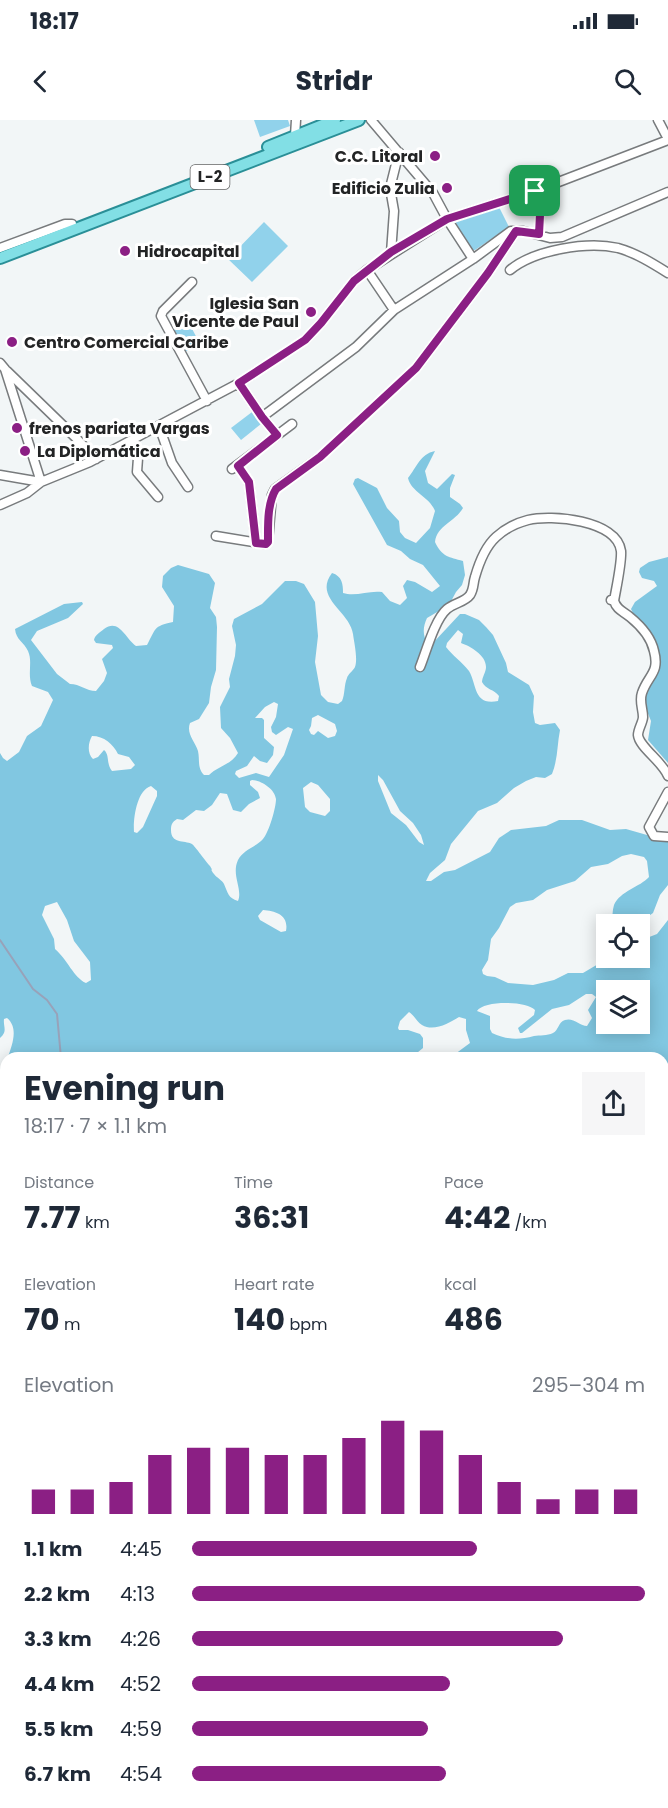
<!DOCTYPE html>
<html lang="en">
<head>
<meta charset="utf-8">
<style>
	:root { --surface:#fff; --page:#f6f6f7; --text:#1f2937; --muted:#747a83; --accent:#8b1f84 }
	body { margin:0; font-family:Poppins,sans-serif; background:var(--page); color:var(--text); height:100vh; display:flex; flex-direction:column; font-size:22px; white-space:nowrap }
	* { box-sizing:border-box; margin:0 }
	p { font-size:20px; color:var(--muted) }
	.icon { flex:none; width:33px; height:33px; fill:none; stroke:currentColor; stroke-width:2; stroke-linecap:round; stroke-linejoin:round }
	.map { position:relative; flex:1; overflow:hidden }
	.details { position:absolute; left:0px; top:932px; width:669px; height:758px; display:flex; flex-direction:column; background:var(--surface); border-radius:18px 18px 0 0; box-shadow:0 3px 15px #0003 }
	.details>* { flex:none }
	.tools { position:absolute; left:596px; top:794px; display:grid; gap:12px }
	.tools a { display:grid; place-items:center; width:54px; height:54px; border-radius:0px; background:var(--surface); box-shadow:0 3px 15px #0003; font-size:30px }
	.pin { position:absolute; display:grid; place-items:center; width:51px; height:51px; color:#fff; margin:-26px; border-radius:12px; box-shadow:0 3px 9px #0006 }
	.round { display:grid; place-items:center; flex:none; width:63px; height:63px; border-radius:0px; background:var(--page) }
	.headline { display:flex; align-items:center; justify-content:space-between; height:102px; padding:0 24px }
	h1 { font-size:33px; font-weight:700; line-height:45px }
	.metrics { display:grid; grid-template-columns:repeat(3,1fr); gap:9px; height:102px; padding:6px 24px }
	.metrics div { display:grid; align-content:center }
	.metrics b { font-size:30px; font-weight:700 }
	.metrics small { font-size:16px; font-weight:400 }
	.metrics p { font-size:16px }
	.chart { height:168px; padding:12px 24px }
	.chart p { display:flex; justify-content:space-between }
	.chart svg { width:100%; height:108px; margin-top:6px; stroke:var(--accent); stroke-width:6 }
	ul { padding:0 24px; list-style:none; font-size:20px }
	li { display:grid; grid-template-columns:96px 72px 1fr; align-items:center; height:45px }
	li i { height:15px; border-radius:8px; background:var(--accent) }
	.status { display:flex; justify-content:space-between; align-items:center; height:42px; padding:0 30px; background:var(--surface); direction:ltr }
	.status svg { height:16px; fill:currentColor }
	header { display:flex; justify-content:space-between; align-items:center; height:78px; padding:0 24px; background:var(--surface); font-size:27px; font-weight:700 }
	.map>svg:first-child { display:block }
</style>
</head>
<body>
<div class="status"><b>18:17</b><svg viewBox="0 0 49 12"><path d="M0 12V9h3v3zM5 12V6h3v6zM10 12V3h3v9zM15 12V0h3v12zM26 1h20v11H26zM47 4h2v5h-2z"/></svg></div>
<header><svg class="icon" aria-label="back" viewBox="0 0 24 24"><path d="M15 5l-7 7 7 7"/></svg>Stridr<svg class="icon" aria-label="search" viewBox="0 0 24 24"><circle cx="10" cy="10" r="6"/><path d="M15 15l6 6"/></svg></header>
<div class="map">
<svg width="668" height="1688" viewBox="0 0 668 1688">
	<rect width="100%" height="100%" fill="#f2f6f7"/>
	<path fill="#91d2eb" d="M254,0H288L290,6L260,17Z
		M499,87L509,107L475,130H470L454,99Z
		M264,102L288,126L252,162L228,139Z
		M188,201L200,224L183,233L171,210Z
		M252,292L261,304L241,320L231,308Z"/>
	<path fill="#81c7e1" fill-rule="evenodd" d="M435,331L425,351L428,363L437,369L452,354L455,355L450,368V377L460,384L463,388C455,402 437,405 435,422C442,437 449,437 463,441L465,455L462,465L456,472L449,485L427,498C423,507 422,515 428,524H432L460,494H465L479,500L486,507L493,515L506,543L508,552L529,565L534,576L533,592L535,603L540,605L555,603L560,610C557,625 558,639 552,654L545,658L536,657L526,661L514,668L497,683L478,691L451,724L445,740L430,753L426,761H431L444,752L455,750L490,732L499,718L511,710L546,706L559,700H582L610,710L626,709L668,721V765L660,775L653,793L637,804H611C613,797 612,791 614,785C620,771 640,767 649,757L647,741L644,737L631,734L622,736L608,744L591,747L575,761L547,770L533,780L516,783L510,787L499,808L491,819L488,840L482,850L483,854L487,856L495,857L508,863L533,865L554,860L568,853H583L610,837H639V821L657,814L668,800V1688H0V1533L6,1530V1683H663V938L451,937L470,923L466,910V899L459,897C449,903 434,912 422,905C417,902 414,895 409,892L400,901L398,908L399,910H408L420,914L423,918V928L412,937H8C12,925 19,908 7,898L4,899C3,907 8,911 0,918V633L3,638L7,641L19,632L27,616L41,606L53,580L48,572L32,566C27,554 33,542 28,531C24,522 16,520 15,509L64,484L82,482L83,484L68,498L37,511L31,520L57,554L70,564C80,564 86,571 96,571L104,561L107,553L102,539L113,528L112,525L96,523L94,520C95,515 99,513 104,509C119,498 125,518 136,526L147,525C156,509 153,506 173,502L174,486L162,467L163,456L171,448L178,445L209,454L215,463L210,488L216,497L217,507L216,550L211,567L209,583L199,599L190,603C186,614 195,621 198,631C200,640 197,648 204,655H209C218,646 231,645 238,633L230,618L221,608L220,587L230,567L229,559L235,536L236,525L232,506L234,499L262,484L285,461H296L304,464L315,482L318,516L315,542L321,575L328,582L338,584L342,581C345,574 344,565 347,558C348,554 353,551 355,547C358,539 354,522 353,514C350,491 313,478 332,453C342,456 343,464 343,473C356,477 369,470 382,472L390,481L400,485L407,478L403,466L407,460L415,462L432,472L440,466L423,445L410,439L401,431L387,425L353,364L355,359L358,358L377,368L387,388L399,401L400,412L405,418L416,423L430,408L435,391C430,377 411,372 408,358C417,347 420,334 435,331ZM458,510L463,514L461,523C470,526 486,535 486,547C486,552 482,557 482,562C486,570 494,569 499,576L498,581C473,586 477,564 469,551C462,542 453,536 446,527L447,523ZM274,582L278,584L276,597L271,607L272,612L276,615L288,607L293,609L284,635L269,657L256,653L239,658L235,654L236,651L247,646L254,636L260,641L267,643L273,635L274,627L264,618V600L262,598H255L265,587ZM318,595L335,604L337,611L335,616L328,618L318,611L314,615L311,614L309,610L311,606L312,598ZM92,616C104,616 113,624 118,634L129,637L135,645L131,649L112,651C106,644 110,635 104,630L98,637L93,639C87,633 88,623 92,616ZM378,655L383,660L400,691L413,703L421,715L424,725L419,722L406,705L391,693L378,661ZM252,660C261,660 275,669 276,679C276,688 269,712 263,719C256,727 243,730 238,740C231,755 243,769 238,781C228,778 228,773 224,764C222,760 217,758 214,754C209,748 214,752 210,746C207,743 194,725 192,724C184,720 171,724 171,710C171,705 172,702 177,699L183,700L196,690L204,691L212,685L220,673L227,674L233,690L241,692L249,684L260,678L258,672L250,665V661ZM311,662L318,665L330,679V691L325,696L310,692L305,687L303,668ZM151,666L157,671V676L143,707L137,713L134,712C133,698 137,670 151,666ZM57,782L67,800L74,821L90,842L91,860L86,863C74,858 67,839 55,829L54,819L42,795L45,786ZM263,790C276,791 289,795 286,811L281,812L260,800L258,796ZM606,870H639V903H606ZM586,874H592L596,877L588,890L592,898L587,906C580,906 573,897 565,900C558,902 559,910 553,913C547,916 540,915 534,916C519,920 507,920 492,913L490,909V896L477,891C484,880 527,881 535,890L534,895L518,908L520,913H522L552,889L569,885Z
		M668,437V643L648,620L651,601L645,586V573L657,542L631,489L635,482L657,466L654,461L642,458L639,452L640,448L649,442Z
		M6,971V1480L0,1476V988H4Z"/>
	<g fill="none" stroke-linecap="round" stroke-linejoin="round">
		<path stroke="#98a2b9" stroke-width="2" d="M0,820L33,869L47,880L57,894L61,938"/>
		<g stroke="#787b7d" stroke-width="11">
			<path id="minor" d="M371,0L433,73L447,99L473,139
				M658,0L668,19
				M295,16L296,0
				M535,71L540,95L539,114
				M0,128L65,104H72
				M391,133L394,91L390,68L399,32
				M367,150L394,190
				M510,150C534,130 587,121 618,128C636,133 652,143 668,153
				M192,162L163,191L161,196L207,281
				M0,243L5,249L41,362L27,373L0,385
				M7,251L76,318L96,339
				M239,263L262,297L356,227L394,190L473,139L511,111H523L550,118L562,117L668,72
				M262,297L277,315
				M159,306L172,343L188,367
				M130,322L138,338L137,352L158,377
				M238,346L249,362L256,423
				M232,349L292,304
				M0,355L41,362L90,342L239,263L305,220L321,203L354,161L367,150L447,99L535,71L668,20
				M216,416L265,424L268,421L272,375L275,369L320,337L416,248L488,153L516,111
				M611,480L614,481C617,490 623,491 630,497C641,506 651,517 654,531C660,553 648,555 642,573C639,581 643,589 643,597C643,602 638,609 638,615C639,627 663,642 668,656
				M420,547C426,532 435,499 447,489C454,483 465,482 470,475C474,469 473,463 475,457C479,443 485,427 496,417C506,408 516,403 528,400C551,394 617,400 621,431C622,442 616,469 614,481
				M668,672L649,707L654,716L668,717"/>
		</g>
		<g stroke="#2a8f97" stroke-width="14">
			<path id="major" d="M268,27L335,0
				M0,138L359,0"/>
		</g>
		<use href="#minor" stroke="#fff" stroke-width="8"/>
		<use href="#major" stroke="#82dfe5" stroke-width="10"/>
	</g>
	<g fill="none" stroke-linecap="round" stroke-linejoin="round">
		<g stroke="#fff" stroke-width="12">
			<path id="route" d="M535,71L540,95L539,114L516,111L488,153L416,248L320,337L276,369C267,384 268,405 268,422L266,424L256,423L249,362L238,346L277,315L262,297L239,263L305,220L321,203L354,161L391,132L447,99Z"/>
		</g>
		<use href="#route" stroke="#8b1f84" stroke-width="8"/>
	</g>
	<g fill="#8b1f84" stroke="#fff" stroke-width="2">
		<circle cx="435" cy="36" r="6"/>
		<circle cx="447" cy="68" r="6"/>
		<circle cx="125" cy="131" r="6"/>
		<circle cx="311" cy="192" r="6"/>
		<circle cx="12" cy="222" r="6"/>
		<circle cx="17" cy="308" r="6"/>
		<circle cx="25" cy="331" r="6"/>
	</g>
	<g text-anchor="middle" stroke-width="6" stroke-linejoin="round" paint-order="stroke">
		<rect fill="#fff" stroke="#656666" stroke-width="1.5" x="190.5" y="45" width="39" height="24" rx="4.5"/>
		<g font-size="15" font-weight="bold" fill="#232425">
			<text x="210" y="62">L-2</text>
		</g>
		<g font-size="16" font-weight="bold" fill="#232425" stroke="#fff" text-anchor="start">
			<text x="423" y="42" text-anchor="end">C.C. Litoral</text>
			<text x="435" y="74" text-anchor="end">Edificio Zulia</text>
			<text x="137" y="137">Hidrocapital</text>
			<text x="299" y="189" text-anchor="end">Iglesia San<tspan x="299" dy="18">Vicente de Paul</tspan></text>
			<text x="24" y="228">Centro Comercial Caribe</text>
			<text x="29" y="314">frenos pariata Vargas</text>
			<text x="37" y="337">La Diplomática</text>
		</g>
	</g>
</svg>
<div class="tools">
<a><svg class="icon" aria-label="locate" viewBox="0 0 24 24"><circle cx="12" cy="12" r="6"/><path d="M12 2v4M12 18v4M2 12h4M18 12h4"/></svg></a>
<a><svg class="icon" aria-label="layers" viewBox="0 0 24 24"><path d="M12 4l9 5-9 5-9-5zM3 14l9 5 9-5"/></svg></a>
</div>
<div class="pin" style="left:535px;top:71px;background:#1e9e55"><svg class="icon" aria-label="arrive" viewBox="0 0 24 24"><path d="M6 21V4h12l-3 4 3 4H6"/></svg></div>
<section class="details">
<div class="headline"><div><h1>Evening run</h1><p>18:17 · 7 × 1.1 km</p></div><a class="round"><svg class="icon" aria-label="share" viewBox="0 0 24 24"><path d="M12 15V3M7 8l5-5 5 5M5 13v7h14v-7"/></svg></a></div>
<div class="metrics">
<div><p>Distance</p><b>7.77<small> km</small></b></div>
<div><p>Time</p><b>36:31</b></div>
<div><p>Pace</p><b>4:42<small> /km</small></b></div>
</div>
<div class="metrics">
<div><p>Elevation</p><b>70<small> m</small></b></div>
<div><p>Heart rate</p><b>140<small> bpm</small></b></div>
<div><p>kcal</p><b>486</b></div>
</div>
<div class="chart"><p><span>Elevation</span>295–304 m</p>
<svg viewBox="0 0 160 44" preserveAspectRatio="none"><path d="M5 44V34M15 44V34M25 44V31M35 44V20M45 44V17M55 44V17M65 44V20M75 44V20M85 44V13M95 44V6M105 44V10M115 44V20M125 44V31M135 44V38M145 44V34M155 44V34"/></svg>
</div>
<ul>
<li><b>1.1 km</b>4:45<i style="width:63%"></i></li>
<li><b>2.2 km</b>4:13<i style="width:100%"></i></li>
<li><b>3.3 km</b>4:26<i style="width:82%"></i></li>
<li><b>4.4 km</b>4:52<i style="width:57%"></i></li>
<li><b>5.5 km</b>4:59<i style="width:52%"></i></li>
<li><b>6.7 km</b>4:54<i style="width:56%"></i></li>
</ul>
</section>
</div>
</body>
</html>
